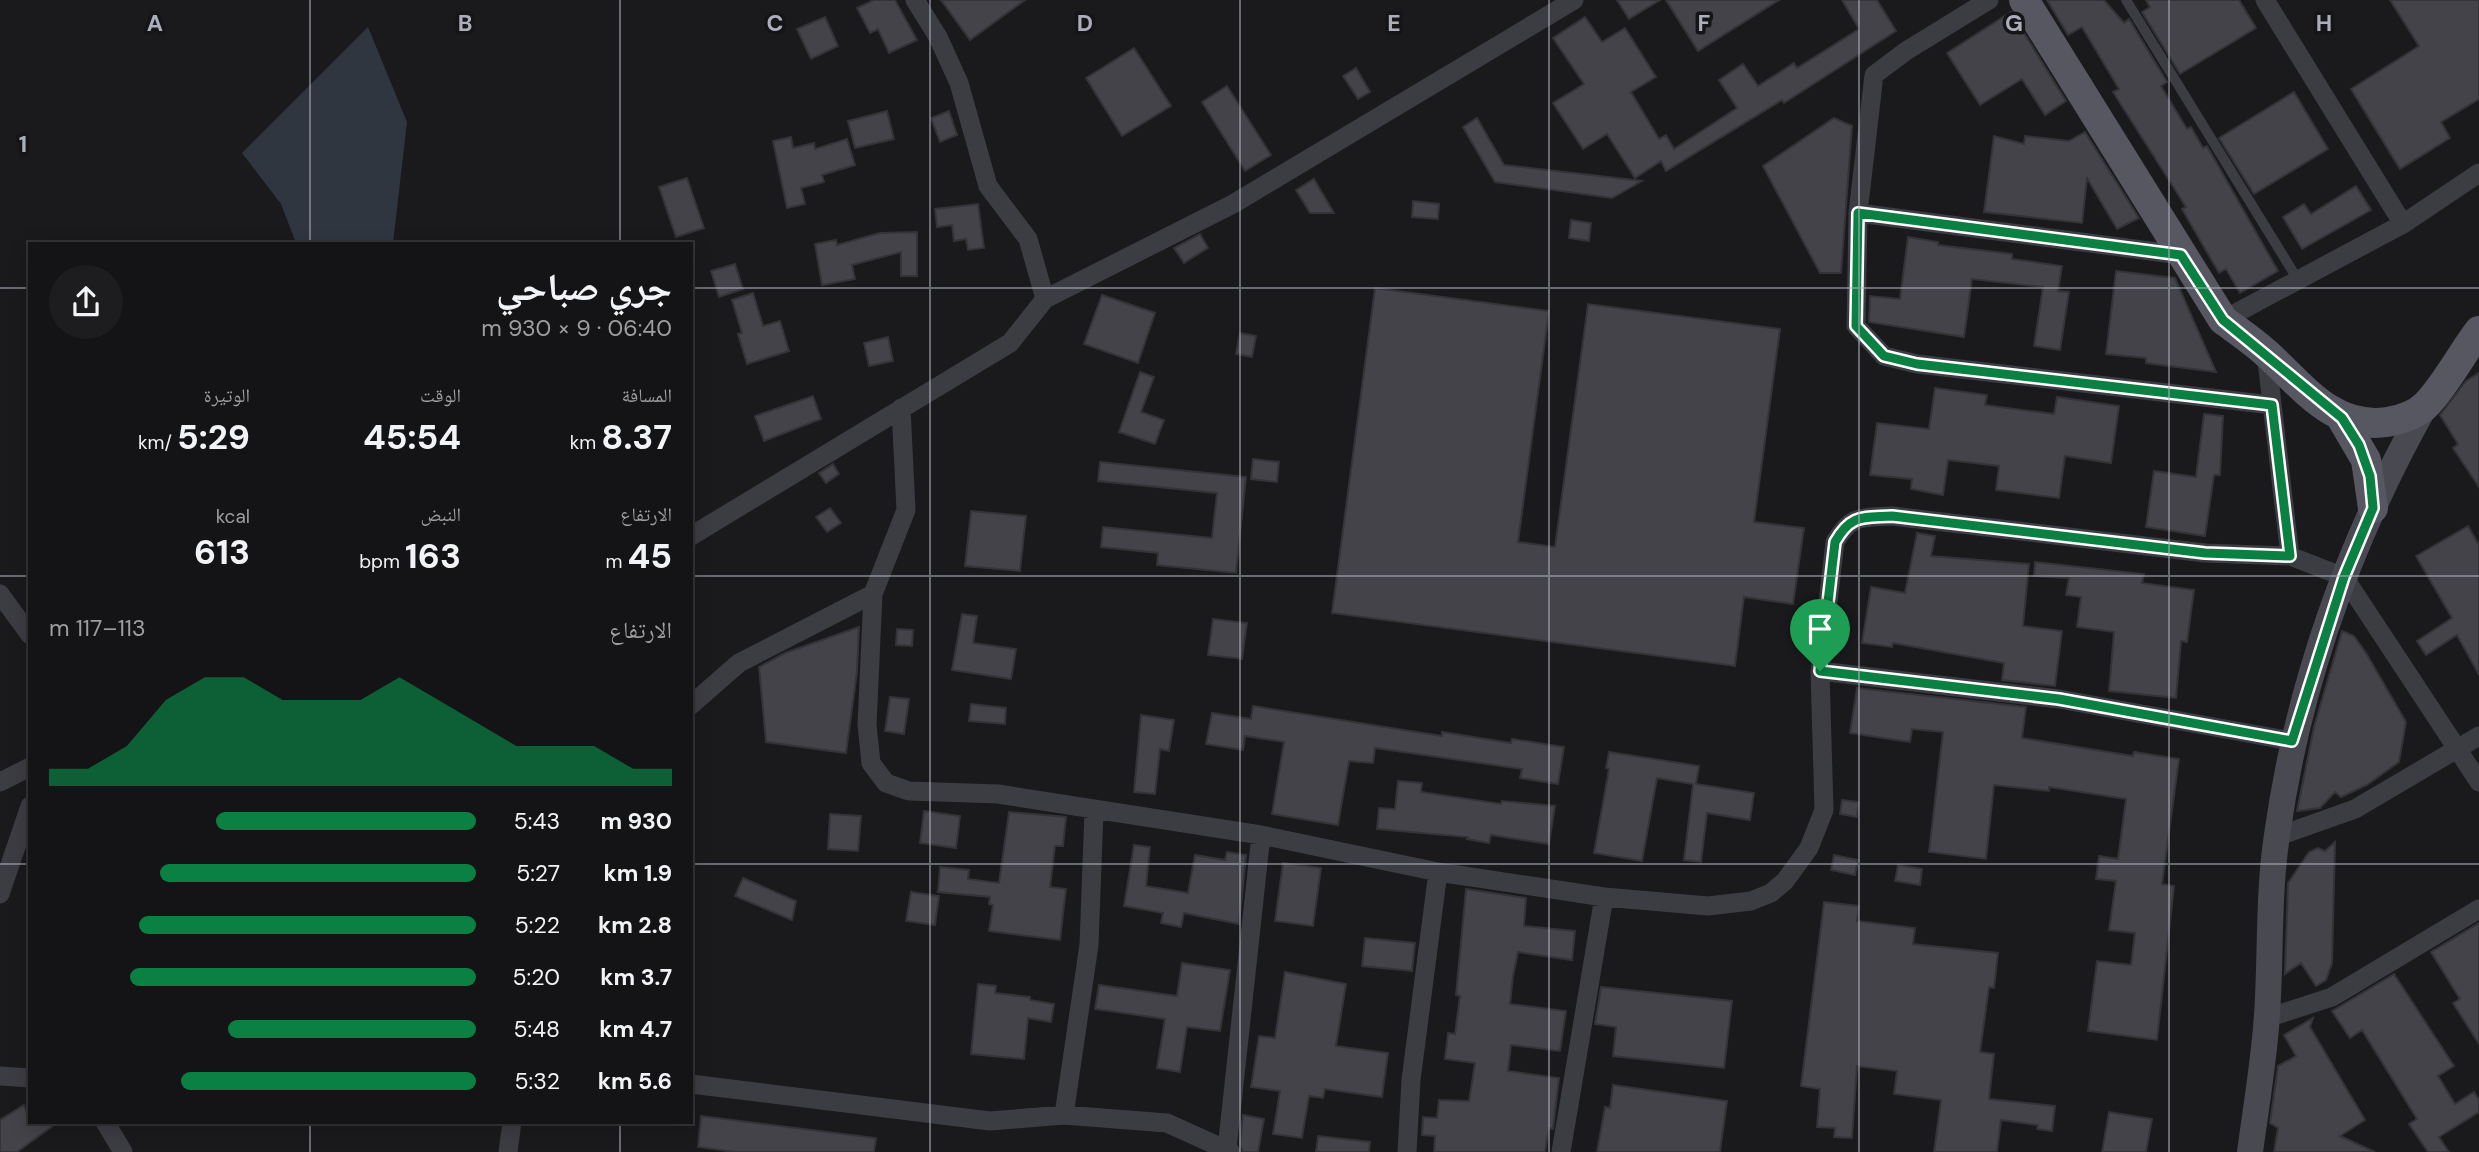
<!DOCTYPE html>
<html lang="ar">
<head>
<meta charset="utf-8">
<style>
	:root { --surface:#141315; --page:#1d1c1e; --text:#f1f3f6; --muted:#9d9ea0; --line:#333234; --accent:#0b8043 }
	body { margin:0; font-family:"DM Sans","Noto Naskh Arabic",sans-serif; background:var(--page); color:var(--text); direction:rtl; height:100vh; display:flex; flex-direction:column; font-size:26px; white-space:nowrap }
	* { box-sizing:border-box; margin:0 }
	p { font-size:23px; color:var(--muted) }
	.icon { flex:none; width:38px; height:38px; fill:none; stroke:currentColor; stroke-width:2; stroke-linecap:round; stroke-linejoin:round }
	.map { position:relative; flex:1; overflow:hidden; direction:ltr }
	.drawer { position:absolute; left:28px; top:242px; width:665px; height:882px; display:flex; flex-direction:column; background:var(--surface); border-radius:0px; box-shadow:0 4px 18px #0003,0 0 0 2px var(--line); direction:rtl }
	.drawer>* { flex:none }
	.pin { position:absolute; display:grid; place-items:center; width:60px; height:60px; color:#fff; margin:-72px -30px; border-radius:50% 50% 50% 0; rotate:-45deg; box-shadow:0 0 7px #0007 }
	.pin .icon { rotate:45deg }
	.round { display:grid; place-items:center; flex:none; width:74px; height:74px; border-radius:37px; background:var(--page) }
	.overview { display:flex; align-items:center; justify-content:space-between; height:119px; padding:0 21px }
	h1 { font-size:38px; font-weight:700; line-height:52px }
	.stats { display:grid; grid-template-columns:repeat(3,1fr); gap:10px; height:119px; padding:7px 21px }
	.stats div { display:grid; align-content:center }
	.stats b { font-size:35px; font-weight:700 }
	.stats small { font-size:19px; font-weight:400 }
	.stats p { font-size:19px }
	.chart { height:196px; padding:14px 21px }
	.chart p { display:flex; justify-content:space-between }
	.chart svg { width:100%; height:126px; margin-top:7px; fill:var(--accent); opacity:.7 }
	ul { padding:0 21px; list-style:none; font-size:23px }
	li { display:grid; grid-template-columns:112px 84px 1fr; align-items:center; height:52px }
	li i { height:18px; border-radius:9px; background:var(--accent) }
	.map>svg:first-child { display:block }
</style>
</head>
<body>
<div class="map">
<svg width="2479" height="1152" viewBox="0 0 2479 1152">
	<rect width="100%" height="100%" fill="#1a191c"/>
	<path fill="#2f3640" d="M368,27L407,122L393,243H296L281,204L242,153Z"/>
	<path fill="#444349" stroke="#343338" stroke-width="2" d="M874,0H895L917,40L889,53L878,29L870,33L857,8Z
		M941,0H1025L970,40Z
		M1617,0H1660L1629,19Z
		M1666,0H1779L1698,51Z
		M1842,0H1877L1896,31L1784,103L1782,100L1666,171L1661,161L1635,178L1607,134L1583,149L1553,103L1584,84L1553,38L1585,17L1602,42L1625,28L1656,77L1631,92L1659,139L1666,135L1674,149L1737,108L1719,80L1743,64L1758,86L1794,63L1797,68L1859,29Z
		M2047,0H2104L2124,23L2129,19L2167,82L2161,86L2187,129L2191,127L2203,148L2207,146L2278,271L2240,293L2226,269L2219,273L2182,209L2186,207L2113,92L2119,89L2082,27L2068,35Z
		M2146,0H2239L2256,28L2180,74L2142,12L2150,7Z
		M2390,0H2479V99L2441,122L2450,138L2400,169L2351,89L2419,46Z
		M2011,12L2066,101L2045,115L2022,79L1980,105L1947,53Z
		M825,17L838,46L811,59L797,29Z
		M1134,48L1171,106L1122,136L1086,78Z
		M1356,68L1370,92L1358,99L1343,76Z
		M1227,86L1271,155L1245,171L1202,102Z
		M2294,92L2328,149L2254,194L2219,138Z
		M887,111L894,139L855,148L848,121Z
		M949,111L957,135L940,142L931,118Z
		M1477,118L1504,165L1642,181L1612,198L1495,182L1463,127Z
		M1834,118L1852,126L1841,273H1820L1763,166Z
		M2085,132L2139,218L2117,229L2087,178L2082,223L1984,212L1994,136L2024,144L2025,136L2069,141Z
		M791,137L793,148L814,143L815,149L847,139L855,165L822,175L824,182L801,188L805,204L787,208L773,141Z
		M687,178L704,228L676,237L659,187Z
		M1314,179L1334,213H1310L1296,190Z
		M2356,186L2371,210L2302,249L2283,217L2304,204L2311,214Z
		M1413,201L1439,204L1438,219L1412,217Z
		M978,204L984,248L968,250L966,239L954,241L952,225L937,227L935,209Z
		M1571,220L1591,223L1589,241L1569,238Z
		M917,232V276H901V252L852,265L855,279L822,285L815,244L836,240L837,245L880,233Z
		M1200,234L1208,248L1184,263L1174,248Z
		M1908,237L1938,242V245L2012,254V259L2062,266L2058,291L2069,292L2060,350L2034,346L2043,287L1972,279L1964,337L1869,322L1870,296L1900,299Z
		M735,264L743,289L719,297L711,271Z
		M2116,271L2175,278L2216,372L2146,363V358L2106,354Z
		M1375,288L1549,311L1518,542L1555,547L1588,304L1780,329L1754,522L1804,528L1793,604L1744,597L1735,666L1332,613Z
		M753,293L763,326L780,321L789,351L747,364L738,334L742,333L732,300Z
		M1102,295L1155,313L1138,363L1084,344Z
		M1240,333L1256,336L1252,357L1236,354Z
		M888,337L893,361L869,366L864,343Z
		M1140,372L1154,377L1141,412L1164,420L1155,444L1119,432Z
		M2479,373V487L2453,448L2458,444L2440,415L2466,381Z
		M1935,388L1987,395L1985,405L2054,414L2057,397L2119,406L2111,463L2065,456L2059,498L1996,490L1999,466L1948,460L1943,495L1911,489L1912,479L1870,475L1877,423L1929,429Z
		M813,396L821,419L764,441L755,416Z
		M2204,414L2223,416L2220,475H2214L2205,536L2146,527L2154,471L2196,477Z
		M1253,459L1279,462L1277,482L1251,479Z
		M1100,462L1246,477L1236,573L1157,565L1158,553L1101,547L1103,527L1212,538L1217,493L1098,481Z
		M833,464L839,474L826,483L819,473Z
		M830,508L841,523L827,532L816,517Z
		M971,511L1026,516L1020,571L965,566Z
		M2468,526L2479,545V675L2457,635L2426,655L2417,641L2452,618L2416,556Z
		M1917,533L1935,536L1931,556L2029,564L2023,626L2062,631L2055,686L2002,680L2004,663L1893,643L1892,647L1862,643L1871,587L1905,593Z
		M2035,562L2144,574L2142,583L2194,590L2187,642L2181,641L2176,698L2109,691L2114,632L2077,627L2081,597L2066,595L2069,578L2034,576Z
		M962,614L977,616L973,643L1016,649L1011,679L952,670Z
		M1213,619L1247,623L1242,659L1208,655Z
		M859,627L857,672L846,753L766,742L759,667L785,653Z
		M897,629L913,630L912,646L896,645Z
		M2342,631L2354,636L2366,653L2406,722L2399,762L2367,785L2341,797L2335,792L2320,808L2297,811L2314,727Z
		M1857,688L2026,707L2022,738L2133,756L2134,752L2179,759L2162,884L2174,886L2157,1040L2088,1031L2097,961L2131,965L2135,933L2109,930L2116,881L2096,879L2099,856L2118,859L2126,799L2049,787V791L1994,785L1986,859L1929,852L1943,732L1912,729L1910,742L1850,733Z
		M890,697L909,699L904,734L885,731Z
		M971,704L1006,708L1005,724L969,721Z
		M1253,706L1442,736V732L1511,743L1512,739L1564,747L1558,784L1520,778L1522,769L1375,748L1373,763L1349,761L1338,825L1272,814L1284,742L1245,736L1243,750L1206,744L1212,713L1251,719Z
		M1141,715L1174,720L1169,751L1160,749L1155,794L1134,792Z
		M1609,752L1699,766L1696,784L1754,793L1750,820L1707,813L1701,862L1684,860L1693,784L1657,778L1642,861L1594,853L1609,769L1606,768Z
		M1398,781L1422,783L1421,792L1501,804L1502,801L1555,806L1549,844L1491,835L1489,843L1467,839L1468,837L1377,829L1379,808L1395,809Z
		M1842,800L1859,802L1857,817L1840,814Z
		M924,811L960,816L956,848L920,843Z
		M1009,812L1066,817L1063,846H1055L1050,887L1066,889L1060,940L989,931L993,905L989,904L990,897L938,892L940,867L969,870L968,879L999,883Z
		M830,814L861,816L858,851L828,849Z
		M2335,842L2332,963L2326,980L2316,986L2301,963L2285,974L2288,883L2309,852L2318,848L2325,851Z
		M1134,845L1150,847L1146,886L1188,893L1195,855L1225,860L1227,852L1246,855L1239,924L1184,913L1181,927L1161,923L1163,913L1124,906Z
		M1834,855L1858,860L1855,875L1831,870Z
		M1283,863L1321,868L1313,926L1275,921Z
		M1898,865L1922,869L1920,885L1895,881Z
		M743,878L796,901L792,920L735,896Z
		M1466,889L1526,898L1524,926L1575,931L1572,960L1518,952L1513,976L1510,1004L1566,1011L1560,1051L1511,1045L1508,1071L1559,1078L1553,1129L1549,1128L1545,1152H1434L1435,1136L1422,1135L1423,1117L1437,1118L1439,1100L1469,1101L1475,1063L1445,1059L1448,1033L1455,1034L1460,996L1456,995Z
		M911,892L939,896L935,925L906,921Z
		M1824,902L1859,906L1857,921L1915,928L1913,944L1998,953L1994,988L1989,987L1980,1052L1994,1054L1989,1099L2055,1106L2052,1131L2037,1129L2038,1125L2001,1120L1997,1152H1934L1941,1100L1894,1094L1897,1071L1857,1066L1852,1138L1834,1137L1835,1128L1817,1127L1820,1089L1801,1086Z
		M2479,923V1044L2453,1003L2460,999L2431,952Z
		M1365,938L1415,943L1412,971L1362,966Z
		M1182,963L1230,970L1220,1031L1187,1027L1180,1072L1157,1068L1165,1019L1095,1009L1099,985L1177,996Z
		M1285,972L1346,984L1336,1046L1388,1053L1382,1097L1325,1089L1323,1098L1309,1096L1302,1138L1273,1134L1280,1091L1251,1087L1259,1036L1275,1038Z
		M2394,974L2454,1066L2438,1076L2455,1104L2474,1092L2479,1100V1112L2439,1137L2449,1152H2428L2409,1124L2417,1119L2362,1030L2350,1038L2332,1011Z
		M978,984L996,986L995,993L1030,997V1000L1054,1004L1051,1022L1028,1018L1024,1059L971,1054Z
		M1601,987L1732,1001L1724,1068L1613,1056L1616,1027L1595,1024Z
		M2313,1018L2310,1027L2365,1120L2340,1136L2375,1152H2274L2278,1128L2270,1123L2278,1066L2296,1056L2284,1035Z
		M1613,1085L1727,1101L1720,1152H1597L1605,1107L1610,1108Z
		M24,1105L30,1122H58L17,1152H0V1120Z
		M2109,1112L2152,1119L2146,1152H2102Z
		M1243,1115L1264,1119L1258,1152H1243L1240,1144Z
		M701,1116L876,1138L874,1152H735L698,1147Z
		M1318,1136L1370,1142L1369,1152H1316Z"/>
	<g fill="none" stroke-linecap="round" stroke-linejoin="round">
		<path stroke="#3c3c43" stroke-width="10" d="M2126,0L2298,280"/>
		<path stroke="#3c3c43" stroke-width="19" d="M915,0L938,37L959,83L988,186L1028,239L1045,299
			M1989,0L1906,51L1874,75L1858,213L1856,326L1884,356L1917,364L2272,405
			M2265,0L2403,224
			M1858,213L2181,255
			M2223,320L2403,224L2479,173
			M2266,353L2290,556
			M901,408L906,510L873,594L867,725L871,763L886,783L909,791L998,794L1261,835L1438,872L1604,897L1708,906L1751,901L1771,893L1785,881L1809,848L1824,810L1820,671L1835,542C1851,514 1862,518 1892,516L2205,553L2290,556L2344,577L2479,782
			M691,536L1010,343L1045,299L1233,204L1574,0
			M0,594L30,635
			M1820,671L2059,699L2292,741
			M691,705L739,663L873,594
			M0,782L30,767
			M2276,837L2355,809L2479,736
			M0,894L30,806
			M2267,1018L2332,997L2479,909
			M0,1076L30,1078
			M691,1084L990,1121L1064,1115L1167,1123L1231,1152
			M1064,1115L1089,945L1094,811
			M105,1122L123,1152
			M1227,1149L1261,835
			M508,1152L512,1122
			M1407,1152L1411,1080L1438,872
			M1561,1152L1604,897"/>
		<path stroke="#484951" stroke-width="26" d="M2250,1152C2256,1107 2264,1061 2267,1015C2271,955 2268,894 2277,835C2298,684 2351,538 2425,406"/>
		<path stroke="#565760" stroke-width="30" d="M2024,0L2223,320C2238,331 2253,341 2266,353C2302,385 2332,430 2387,422C2399,420 2416,415 2426,405C2445,386 2462,353 2479,331
			M2342,419L2366,460L2373,508"/>
	</g>
	<g fill="none" stroke-linecap="round" stroke-linejoin="round">
		<g stroke="#fff" stroke-width="14">
			<path id="route" d="M1858,213L2181,255L2223,320L2342,418L2359,445L2370,476L2373,508L2344,577L2292,741L2059,699L1820,671L1835,542C1851,514 1862,518 1892,516L2205,553L2290,556L2272,405L1917,364L1884,356L1856,326Z"/>
		</g>
		<use href="#route" stroke="#0b8043" stroke-width="9"/>
	</g>
	<path fill="none" stroke="#acaebb" stroke-width="2" stroke-opacity="0.55" d="M310,0V243M620,0V243M930,0V1152M1240,0V1152M1549,0V1152M1859,0V1152M2169,0V1152M0,288H30M691,288H2479M0,576H30M691,576H2479M0,864H30M691,864H2479M310,1122V1152M620,1122V1152"/>
	<g font-size="23" text-anchor="middle" font-weight="bold" fill="#acaebb" stroke="#151417" stroke-width="7" stroke-linejoin="round" paint-order="stroke">
		<text x="155" y="31">A</text>
		<text x="465" y="31">B</text>
		<text x="775" y="31">C</text>
		<text x="1085" y="31">D</text>
		<text x="1394" y="31">E</text>
		<text x="1704" y="31">F</text>
		<text x="2014" y="31">G</text>
		<text x="2324" y="31">H</text>
		<text x="23" y="152">1</text>
	</g>
</svg>
<div class="pin" style="left:1820px;top:671px;background:#1e9e55"><svg class="icon" aria-label="arrive" viewBox="0 0 24 24"><path d="M6 21V4h12l-3 4 3 4H6"/></svg></div>
<section class="drawer">
<div class="overview"><div><h1>جري صباحي</h1><p>06:40 · 9 × 930 m</p></div><a class="round"><svg class="icon" aria-label="share" viewBox="0 0 24 24"><path d="M12 15V3M7 8l5-5 5 5M5 13v7h14v-7"/></svg></a></div>
<div class="stats">
<div><p>المسافة</p><b>8.37<small> km</small></b></div>
<div><p>الوقت</p><b>45:54</b></div>
<div><p>الوتيرة</p><b>5:29<small> /km</small></b></div>
</div>
<div class="stats">
<div><p>الارتفاع</p><b>45<small> m</small></b></div>
<div><p>النبض</p><b>163<small> bpm</small></b></div>
<div><p>kcal</p><b>613</b></div>
</div>
<div class="chart"><p><span>الارتفاع</span>113–117 m</p>
<svg viewBox="0 0 160 44" preserveAspectRatio="none"><path d="M0 44V38L10 38L20 30L30 14L40 6L50 6L60 14L70 14L80 14L90 6L100 14L110 22L120 30L130 30L140 30L150 38L160 38V44z"/></svg>
</div>
<ul>
<li><b>930 m</b>5:43<i style="width:61%"></i></li>
<li><b>1.9 km</b>5:27<i style="width:74%"></i></li>
<li><b>2.8 km</b>5:22<i style="width:79%"></i></li>
<li><b>3.7 km</b>5:20<i style="width:81%"></i></li>
<li><b>4.7 km</b>5:48<i style="width:58%"></i></li>
<li><b>5.6 km</b>5:32<i style="width:69%"></i></li>
</ul>
</section>
</div>
</body>
</html>
